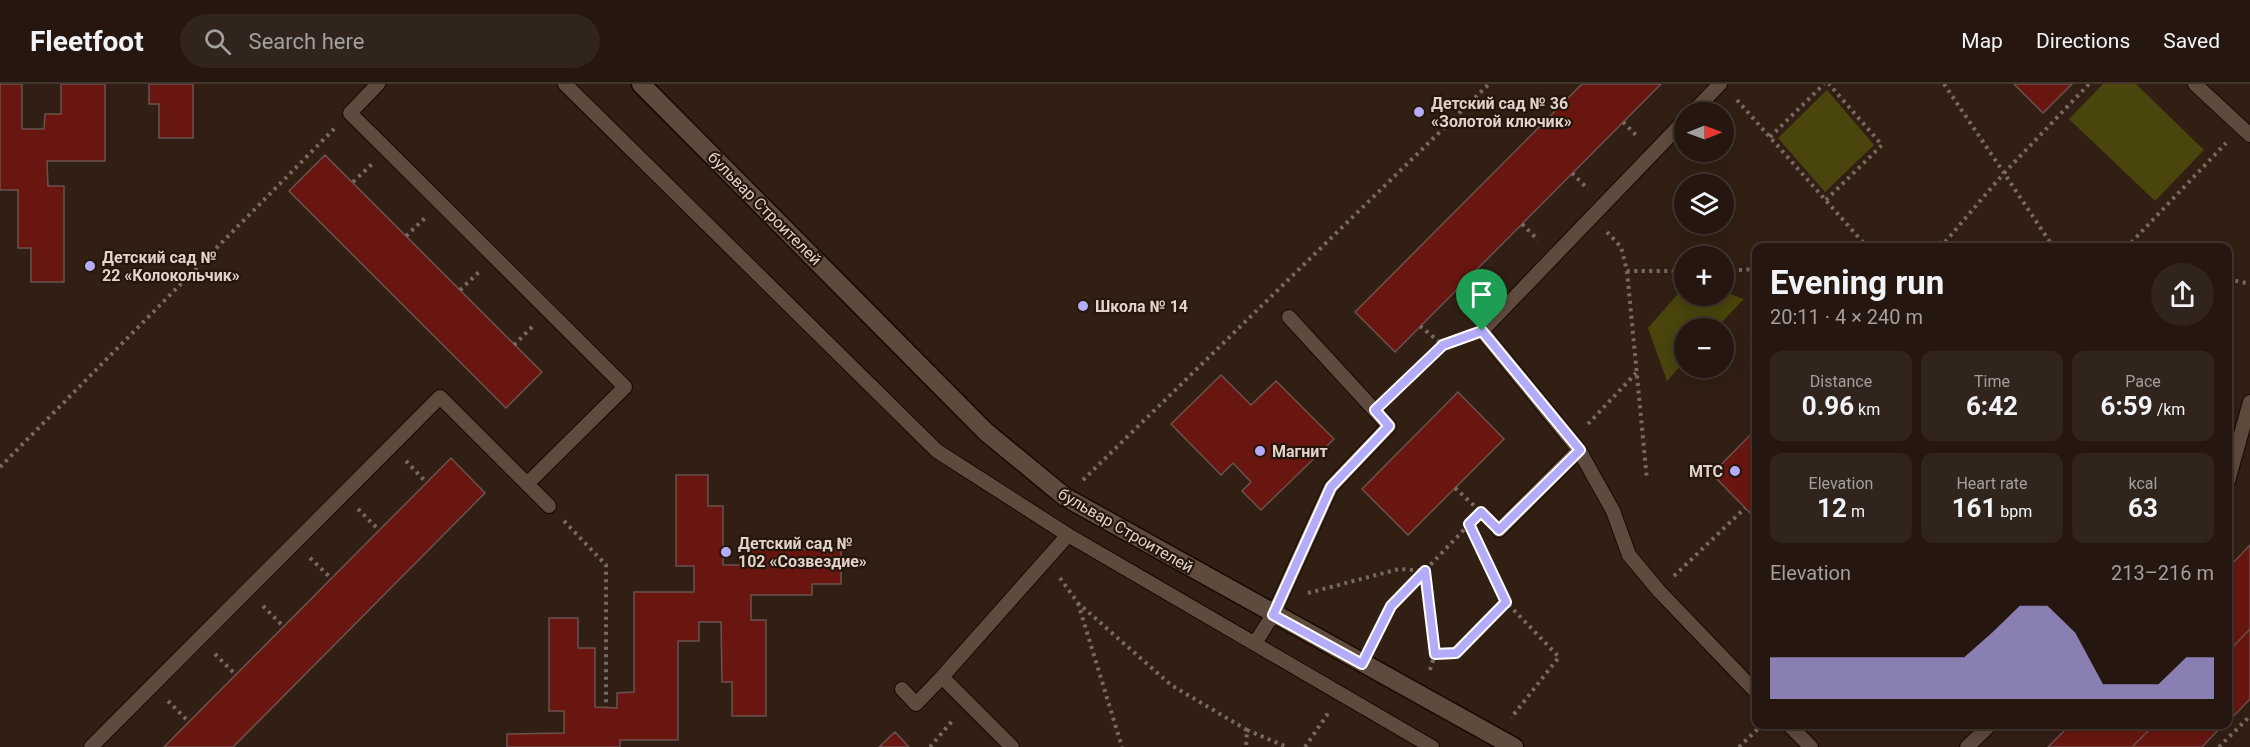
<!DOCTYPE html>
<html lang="en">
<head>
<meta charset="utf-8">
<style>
	:root { --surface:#25170f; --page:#31241d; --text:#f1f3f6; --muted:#a39f9e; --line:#42362f; --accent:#b4acf9 }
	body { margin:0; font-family:Roboto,sans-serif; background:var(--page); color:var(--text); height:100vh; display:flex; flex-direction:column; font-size:22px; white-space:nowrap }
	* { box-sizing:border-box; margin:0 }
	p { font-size:20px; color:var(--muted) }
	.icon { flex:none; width:33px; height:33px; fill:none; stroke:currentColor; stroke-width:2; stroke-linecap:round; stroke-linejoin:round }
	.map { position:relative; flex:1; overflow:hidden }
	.details { position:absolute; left:1752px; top:159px; width:480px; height:486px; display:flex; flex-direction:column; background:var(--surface); border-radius:12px; box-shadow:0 3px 15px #0003,0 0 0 2px var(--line) }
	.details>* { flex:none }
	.needle { width:39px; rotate:89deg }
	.controls { position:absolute; left:1674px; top:18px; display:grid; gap:12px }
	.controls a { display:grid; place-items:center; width:60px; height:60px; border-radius:50%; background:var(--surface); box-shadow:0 3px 15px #0003,0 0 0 2px var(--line); font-size:30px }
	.pin { position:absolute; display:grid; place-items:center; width:51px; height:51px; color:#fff; margin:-62px -26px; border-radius:50% 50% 50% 0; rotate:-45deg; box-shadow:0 0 6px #0007 }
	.pin .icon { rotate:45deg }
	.round { display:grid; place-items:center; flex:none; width:63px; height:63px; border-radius:32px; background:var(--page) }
	.headline { display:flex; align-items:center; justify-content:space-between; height:102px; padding:0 18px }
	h1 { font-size:33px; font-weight:700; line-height:45px }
	.figures { display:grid; grid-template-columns:repeat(3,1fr); gap:9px; height:102px; padding:6px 18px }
	.figures div { display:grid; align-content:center; border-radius:12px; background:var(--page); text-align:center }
	.figures b { font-size:26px; font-weight:700 }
	.figures small { font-size:16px; font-weight:400 }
	.figures p { font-size:16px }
	.chart { height:168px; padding:12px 18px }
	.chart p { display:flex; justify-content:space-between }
	.chart svg { width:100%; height:108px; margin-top:6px; fill:var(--accent); opacity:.7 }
	header { display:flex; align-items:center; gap:36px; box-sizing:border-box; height:84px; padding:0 30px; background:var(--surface); border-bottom:2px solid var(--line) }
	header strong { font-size:28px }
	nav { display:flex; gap:33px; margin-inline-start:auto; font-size:21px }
	.search { width:420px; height:54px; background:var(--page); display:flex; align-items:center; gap:15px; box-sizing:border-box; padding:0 21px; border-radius:33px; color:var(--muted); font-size:22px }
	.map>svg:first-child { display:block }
</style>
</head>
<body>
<header>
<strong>Fleetfoot</strong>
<div class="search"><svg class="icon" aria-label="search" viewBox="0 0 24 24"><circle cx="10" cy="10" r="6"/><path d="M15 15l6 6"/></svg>Search here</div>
<nav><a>Map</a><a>Directions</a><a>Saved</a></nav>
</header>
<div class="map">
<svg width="2250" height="663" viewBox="0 0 2250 663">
	<rect width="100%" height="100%" fill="#311f14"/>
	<path fill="#4a450c" d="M2103,0H2136L2204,66L2155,117L2069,35Z
		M1827,6L1874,61L1825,108L1778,54Z
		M1684,203V212H1724V208L1744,215L1716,244H1684V278L1667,297L1648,244Z"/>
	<path fill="#691610" stroke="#6a524e" stroke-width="1.5" d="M0,0H22V45H44L45,30H61V0H105V77H47L48,102H64V198H31V164H18V106H0Z
		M149,0H193V54H159V20H149Z
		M1582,0H1661L1395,268L1355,228Z
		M2014,0H2072L2043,29Z
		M325,71L542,288L506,324L289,107Z
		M1221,291L1251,321L1276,297L1334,355L1261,426L1242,407L1251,398L1233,379L1221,391L1171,340Z
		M1458,308L1504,355L1408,451L1362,405Z
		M1756,345V435L1712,390Z
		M451,374L485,409L233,663H164Z
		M676,391H708V422H723V481H750V465H841V500H812V511H751V536H766V632H732V598H722L721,538H699V557H678V656H620V663H507V650L564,649V627H549V534H578V564H595V623L617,624V609L634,608V508H694V482H676Z
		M2250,461V545L2228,568V484Z
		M2250,545V615L2228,638V568Z
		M2071,640H2155L2132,663H2048Z
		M2155,640H2224L2202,663H2132Z
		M895,648L909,663H879Z"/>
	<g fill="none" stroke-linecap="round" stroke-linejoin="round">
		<g stroke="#180901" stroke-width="16">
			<path id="lane" d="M378,0L350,29L625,303L527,400
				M565,0L937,367L1068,451L1432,663
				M2195,0L2250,51
				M1693,28L1720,0
				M1684,37L1482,247L1579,366L1613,427L1629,471L1659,507L1756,608
				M2228,397L2250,318
				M1499,446L1579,366
				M1255,559L1273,531L1331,403L1389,342L1289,233
				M902,605L916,620L942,593
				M1788,640L1811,663
				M91,663L440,313L549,422
				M1012,663L942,593L1068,451
				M1967,663L1991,640"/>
		</g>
		<g stroke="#180901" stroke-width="21">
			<path id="street" d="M641,0L986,348L1065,413L1514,663"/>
		</g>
		<path stroke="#796a60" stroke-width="4" stroke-dasharray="3 4.5" stroke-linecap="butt" d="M1944,0L2004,89L1945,158
			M1737,16L1868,164
			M1623,38L1637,52
			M1770,53L1824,0
			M1572,89L1588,105
			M353,98L372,80
			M1826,116L1882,61L1829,0
			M1522,140L1538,156
			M1607,148L1621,163L1627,187H1684
			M406,152L425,134
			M1909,164L1945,158L1959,164
			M2054,164L2004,89L2089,0
			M2126,164L2226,59
			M1627,187L1647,396
			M1724,187L1756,185
			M1471,191L1490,209
			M2228,195L2250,200
			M460,206L479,188
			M1420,242L1443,261L1462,254
			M514,261L533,242
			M1390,311L1443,261
			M1588,340L1636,289
			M406,377L426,398
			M0,383L335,44
			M1083,396L1489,0
			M1455,404L1481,428
			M358,425L379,446
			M564,437L606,481V623
			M1469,440L1506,518L1559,573L1511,634
			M310,474L331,494
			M1674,492L1745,424
			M1060,494L1078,519L1171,601L1247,646L1246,663
			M1308,509L1399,485L1425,487L1435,570L1429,589
			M1078,519L1122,663
			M263,522L283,542
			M1373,558L1391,522L1481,428
			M215,570L236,591
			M1435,570L1456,569L1506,518
			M168,617L189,638
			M1247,646L1287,663
			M930,663L953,636
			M1305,663L1329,628
			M1739,663L1763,640
			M2219,663L2250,632"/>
		<use href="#lane" stroke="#5f4b3e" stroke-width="14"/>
		<use href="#street" stroke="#5f4b3e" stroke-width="18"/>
	</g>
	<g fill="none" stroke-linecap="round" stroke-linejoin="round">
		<g stroke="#fff" stroke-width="12">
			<path id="route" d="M1482,247L1580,366L1499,446L1481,428L1469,440L1506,518L1456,569L1435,570L1425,487L1391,522L1362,580L1273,531L1331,403L1389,342L1375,326L1443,261Z"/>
		</g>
		<use href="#route" stroke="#b4acf9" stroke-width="8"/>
	</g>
	<g fill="#b4acf9" stroke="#26160b" stroke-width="2">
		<circle cx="1419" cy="28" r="6"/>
		<circle cx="90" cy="182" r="6"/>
		<circle cx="1083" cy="222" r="6"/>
		<circle cx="1260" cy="367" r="6"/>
		<circle cx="1735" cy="387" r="6"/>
		<circle cx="726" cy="468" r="6"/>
	</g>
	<g text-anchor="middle" stroke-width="4.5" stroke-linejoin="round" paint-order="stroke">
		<g font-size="16" font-weight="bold" fill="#dfd3cc" stroke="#26160b" text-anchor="start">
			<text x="1431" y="25">Детский сад № 36<tspan x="1431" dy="18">«Золотой ключик»</tspan></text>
			<text x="102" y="179">Детский сад №<tspan x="102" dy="18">22 «Колокольчик»</tspan></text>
			<text x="1095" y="228">Школа № 14</text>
			<text x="1272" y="373">Магнит</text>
			<text x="1723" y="393" text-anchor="end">МТС</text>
			<text x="738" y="465">Детский сад №<tspan x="738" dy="18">102 «Созвездие»</tspan></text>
		</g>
		<g font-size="16" fill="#dfd3cc" stroke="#26160b">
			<text transform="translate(765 124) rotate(45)" y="6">бульвар Строителей</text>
			<text transform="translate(1126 446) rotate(30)" y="6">бульвар Строителей</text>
		</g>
	</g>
</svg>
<div class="controls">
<a><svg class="needle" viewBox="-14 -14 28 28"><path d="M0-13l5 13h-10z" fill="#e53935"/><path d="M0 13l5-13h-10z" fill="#a39f9e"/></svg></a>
<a><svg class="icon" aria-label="layers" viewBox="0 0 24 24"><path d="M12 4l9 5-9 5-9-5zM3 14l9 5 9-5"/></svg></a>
<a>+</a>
<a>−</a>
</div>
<div class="pin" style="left:1482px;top:247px;background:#1e9e55"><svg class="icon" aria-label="arrive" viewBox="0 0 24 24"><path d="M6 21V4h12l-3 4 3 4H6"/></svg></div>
<section class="details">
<div class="headline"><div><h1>Evening run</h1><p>20:11 · 4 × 240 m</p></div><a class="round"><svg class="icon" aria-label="share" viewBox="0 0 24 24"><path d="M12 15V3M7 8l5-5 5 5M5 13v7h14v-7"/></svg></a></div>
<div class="figures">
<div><p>Distance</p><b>0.96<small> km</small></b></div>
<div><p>Time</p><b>6:42</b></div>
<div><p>Pace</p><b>6:59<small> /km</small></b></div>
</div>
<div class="figures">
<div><p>Elevation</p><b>12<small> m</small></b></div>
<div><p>Heart rate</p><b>161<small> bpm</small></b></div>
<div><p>kcal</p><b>63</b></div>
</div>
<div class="chart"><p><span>Elevation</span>213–216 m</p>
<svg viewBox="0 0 160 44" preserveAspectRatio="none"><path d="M0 44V27L10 27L20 27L30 27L40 27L50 27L60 27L70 27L80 17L90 6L100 6L110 17L120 38L130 38L140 38L150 27L160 27V44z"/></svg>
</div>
</section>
</div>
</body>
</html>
